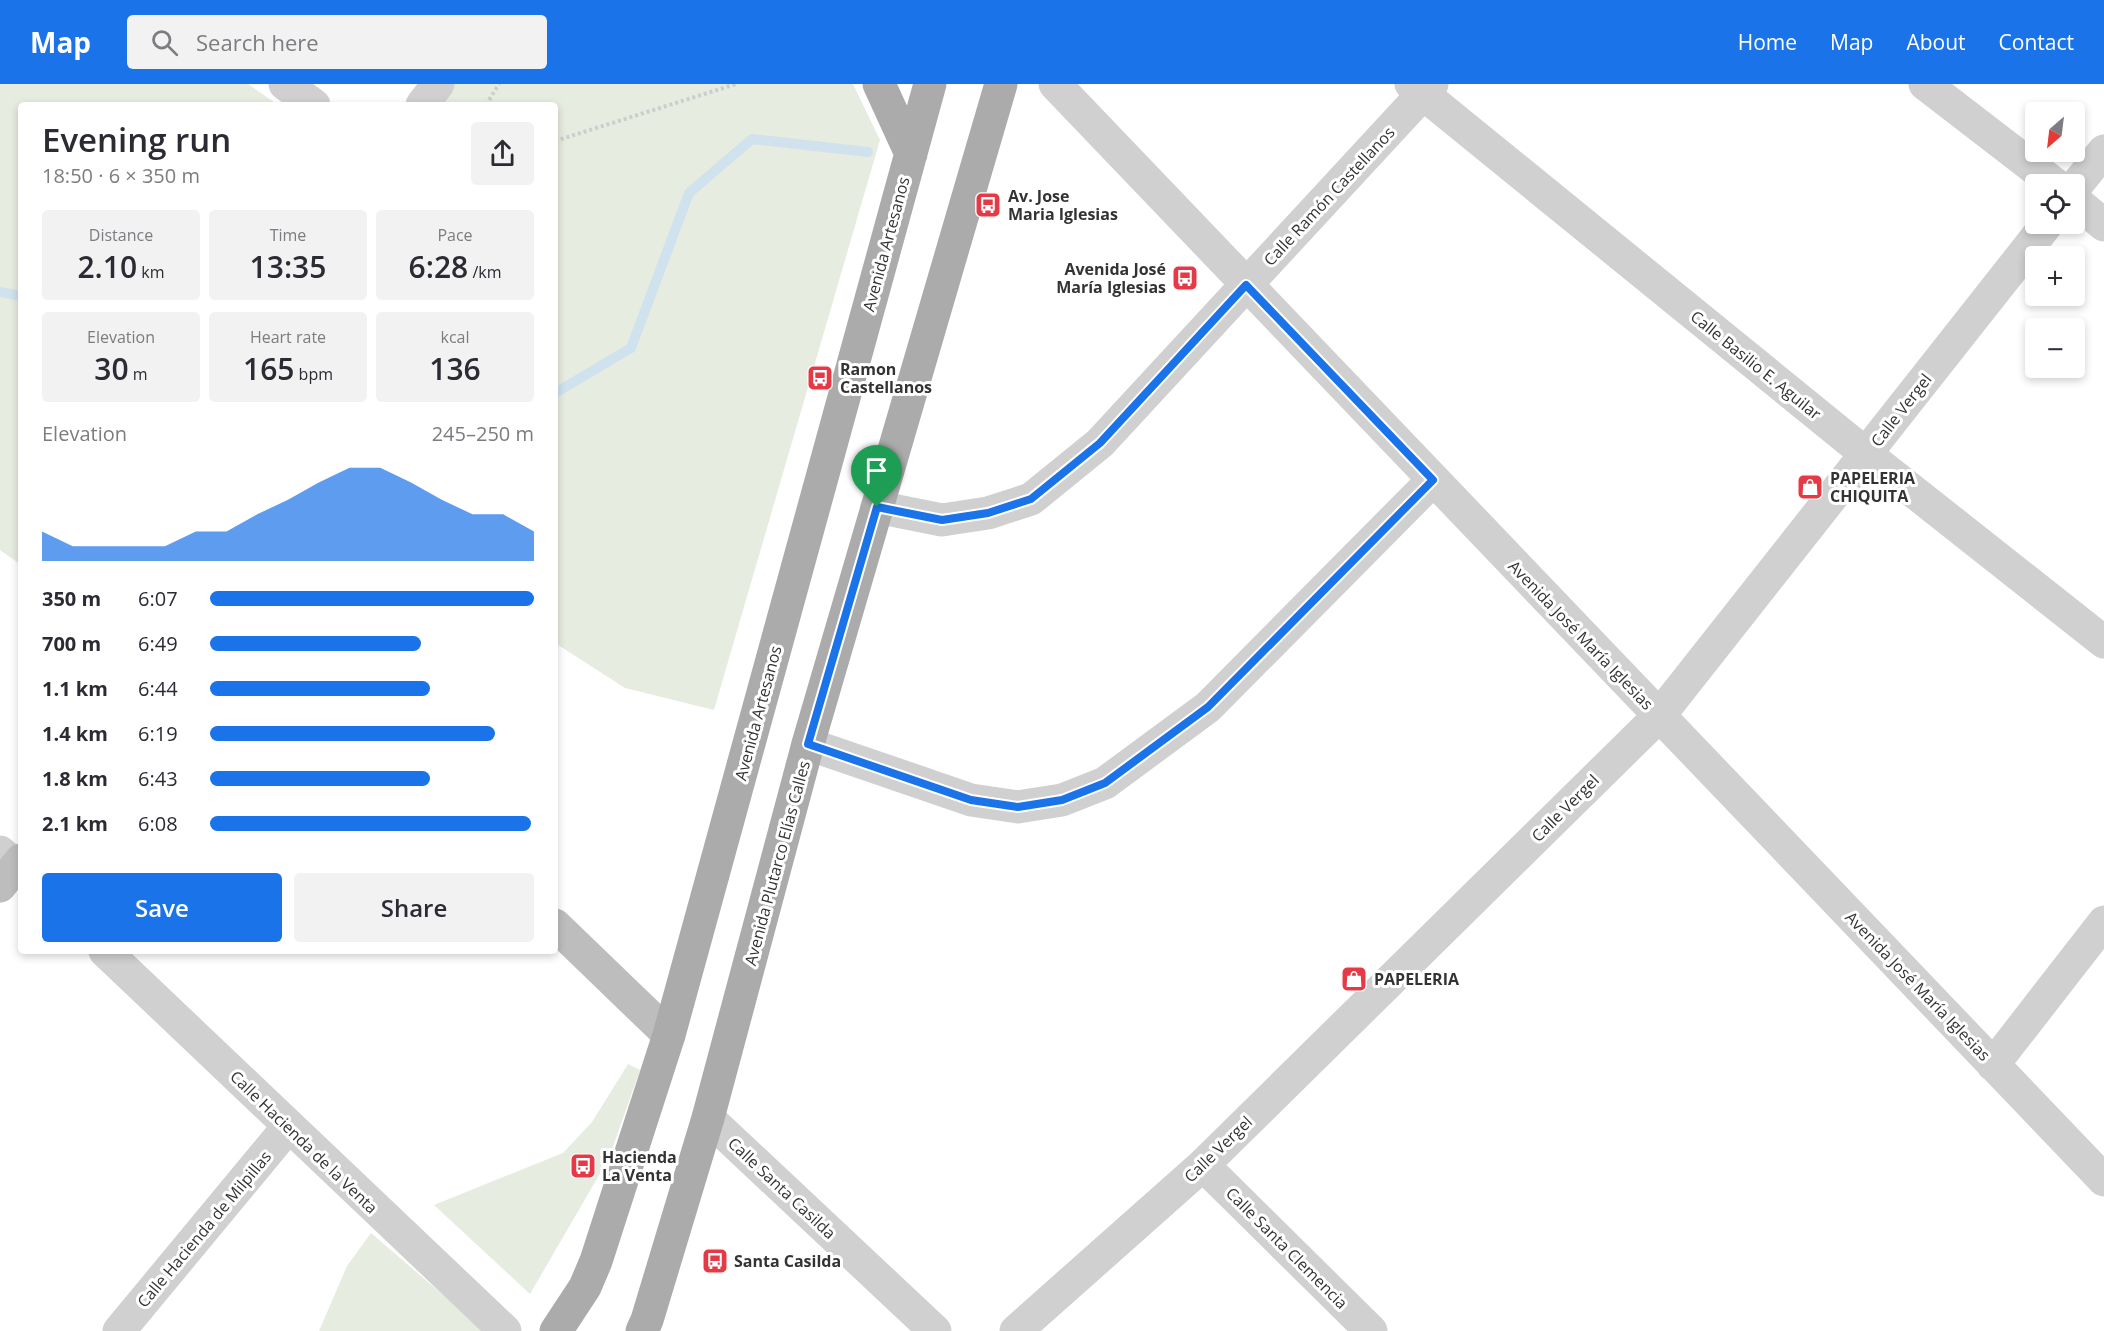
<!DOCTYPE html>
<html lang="en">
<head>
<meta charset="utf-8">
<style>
	:root { --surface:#fff; --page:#f2f2f3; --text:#2b2b33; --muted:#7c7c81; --accent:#1a73e8 }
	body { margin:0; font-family:"Open Sans",sans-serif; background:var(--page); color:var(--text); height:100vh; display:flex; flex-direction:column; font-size:22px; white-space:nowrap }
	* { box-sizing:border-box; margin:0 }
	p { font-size:20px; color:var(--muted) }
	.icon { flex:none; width:33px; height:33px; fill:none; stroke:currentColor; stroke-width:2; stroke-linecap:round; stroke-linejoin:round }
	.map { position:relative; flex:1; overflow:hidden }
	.side { position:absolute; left:18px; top:18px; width:540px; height:852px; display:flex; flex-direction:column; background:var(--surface); border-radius:6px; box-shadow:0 3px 9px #0003 }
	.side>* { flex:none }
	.needle { width:39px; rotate:208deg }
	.buttons { position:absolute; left:2025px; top:18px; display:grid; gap:12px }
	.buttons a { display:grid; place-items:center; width:60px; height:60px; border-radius:6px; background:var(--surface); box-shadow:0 3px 9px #0003; font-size:30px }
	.pin { position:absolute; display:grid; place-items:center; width:51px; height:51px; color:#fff; margin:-62px -26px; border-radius:50% 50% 50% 0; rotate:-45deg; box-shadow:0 0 6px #0007 }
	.pin .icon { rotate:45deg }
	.round { display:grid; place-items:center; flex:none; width:63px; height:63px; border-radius:6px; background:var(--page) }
	.headline { display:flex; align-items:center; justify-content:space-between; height:102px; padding:0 24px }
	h1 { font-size:33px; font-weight:600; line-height:45px }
	.stats { display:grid; grid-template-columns:repeat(3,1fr); gap:9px; height:102px; padding:6px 24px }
	.stats div { display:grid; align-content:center; border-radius:6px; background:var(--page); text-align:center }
	.stats b { font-size:30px; font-weight:600 }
	.stats small { font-size:16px; font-weight:400 }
	.stats p { font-size:16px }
	.chart { height:168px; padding:12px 24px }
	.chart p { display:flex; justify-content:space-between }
	.chart svg { width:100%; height:108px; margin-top:6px; fill:var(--accent); opacity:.7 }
	.cta { display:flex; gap:12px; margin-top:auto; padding:12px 24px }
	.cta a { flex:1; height:69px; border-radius:6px; background:var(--accent); color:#fff; font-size:24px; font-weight:600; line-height:69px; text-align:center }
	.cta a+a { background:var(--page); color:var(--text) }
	ul { padding:0 24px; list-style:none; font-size:20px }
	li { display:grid; grid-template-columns:96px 72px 1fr; align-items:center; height:45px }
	li i { height:15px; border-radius:8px; background:var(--accent) }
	header { display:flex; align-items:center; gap:36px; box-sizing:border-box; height:84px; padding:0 30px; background:var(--accent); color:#fff }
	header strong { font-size:28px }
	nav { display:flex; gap:33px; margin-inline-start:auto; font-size:21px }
	.search { width:420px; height:54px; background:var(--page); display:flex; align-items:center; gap:15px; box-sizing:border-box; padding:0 21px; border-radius:6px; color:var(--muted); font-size:22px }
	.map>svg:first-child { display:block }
</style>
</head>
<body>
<header>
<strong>Map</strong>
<div class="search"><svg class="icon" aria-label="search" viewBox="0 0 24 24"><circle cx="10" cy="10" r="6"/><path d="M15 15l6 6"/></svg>Search here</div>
<nav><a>Home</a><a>Map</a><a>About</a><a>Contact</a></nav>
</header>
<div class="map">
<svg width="2104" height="1247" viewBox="0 0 2104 1247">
	<rect width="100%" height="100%" fill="#fff"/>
	<path fill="#e6ecdf" d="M0,0H248L278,21H21V481L0,466Z
		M449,0H853L880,56L714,626L625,604L555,559V21H431Z
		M628,980L640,986L609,1074L530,1210L434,1121L563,1069L592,1038Z
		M371,1149L485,1247H319L347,1182Z"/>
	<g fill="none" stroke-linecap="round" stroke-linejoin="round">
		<path stroke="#cfe2ee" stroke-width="10" d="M0,208L21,212
			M555,309L631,264L689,109L752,55L868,68"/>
		<path stroke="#cdcdcd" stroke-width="4" stroke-dasharray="3 3" stroke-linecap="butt" d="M486,21L499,0
			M555,57L736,0"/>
		<path stroke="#d0d0d0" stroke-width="33" d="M285,0L314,21
			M1055,0L2104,1096
			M1411,0L1866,370L2104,558
			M1925,0L2055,100
			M422,21L438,0
			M2074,104L2104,67
			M2074,116L2104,141
			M877,423L942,436L988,429L1031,415L1100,359L1432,0
			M808,660L971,716L1018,723L1062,716L1105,699L1208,623L1433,396
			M0,768L21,786
			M105,867L505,1247
			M1993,981L2104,838
			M708,1034L935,1247
			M1203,1081L1371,1247
			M119,1247L288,1043
			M1016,1247L1203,1081L1659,632L2047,140"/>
		<path stroke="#bdbdbd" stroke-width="33" d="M0,802L21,776
			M555,841L669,951"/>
		<path stroke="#ababab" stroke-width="33" d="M879,0L911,70
			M556,1247L585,1203L596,1177L669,951L930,0
			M642,1247L647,1236L708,1034L808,660L1001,0"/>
	</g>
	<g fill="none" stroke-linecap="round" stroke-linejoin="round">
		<g stroke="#fff" stroke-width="12">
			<path id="route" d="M1246,201L1433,396L1208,623L1105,699L1062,716L1018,723L971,716L808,660L877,423L942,436L988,429L1031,415L1100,359Z"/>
		</g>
		<use href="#route" stroke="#1a73e8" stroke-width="8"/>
	</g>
	<defs>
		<g id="bus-square" transform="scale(1.35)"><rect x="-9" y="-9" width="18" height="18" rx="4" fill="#e63946" stroke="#fff"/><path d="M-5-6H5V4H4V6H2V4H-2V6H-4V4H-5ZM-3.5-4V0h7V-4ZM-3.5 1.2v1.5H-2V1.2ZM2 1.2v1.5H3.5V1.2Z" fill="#fff"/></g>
		<g id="shop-square" transform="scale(1.35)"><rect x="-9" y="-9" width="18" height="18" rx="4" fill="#e63946" stroke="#fff"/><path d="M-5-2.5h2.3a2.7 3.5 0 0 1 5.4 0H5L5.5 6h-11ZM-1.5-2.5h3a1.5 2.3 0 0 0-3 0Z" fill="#fff"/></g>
	</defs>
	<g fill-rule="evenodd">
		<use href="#bus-square" x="988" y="121"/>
		<use href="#bus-square" x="1185" y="194"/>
		<use href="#bus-square" x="820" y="294"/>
		<use href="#shop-square" x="1810" y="403"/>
		<use href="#shop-square" x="1354" y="895"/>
		<use href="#bus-square" x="583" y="1082"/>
		<use href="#bus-square" x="715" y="1177"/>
	</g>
	<g text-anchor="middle" stroke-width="6" stroke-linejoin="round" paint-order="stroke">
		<g font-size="16" font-weight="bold" fill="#333" stroke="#fff" text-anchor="start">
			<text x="1008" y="118">Av. Jose<tspan x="1008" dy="18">Maria Iglesias</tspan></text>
			<text x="1166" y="191" text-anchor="end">Avenida José<tspan x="1166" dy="18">María Iglesias</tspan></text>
			<text x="840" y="291">Ramon<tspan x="840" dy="18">Castellanos</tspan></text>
			<text x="1830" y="400">PAPELERIA<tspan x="1830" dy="18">CHIQUITA</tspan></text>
			<text x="1374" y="901">PAPELERIA</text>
			<text x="602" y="1079">Hacienda<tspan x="602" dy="18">La Venta</tspan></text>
			<text x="734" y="1183">Santa Casilda</text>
		</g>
		<g font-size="16" fill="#333" stroke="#fff">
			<text transform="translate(1329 112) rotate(-47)" y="6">Calle Ramón Castellanos</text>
			<text transform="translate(886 160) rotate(-75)" y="6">Avenida Artesanos</text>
			<text transform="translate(1756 281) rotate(39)" y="6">Calle Basilio E. Aguilar</text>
			<text transform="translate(1901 326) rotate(-52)" y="6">Calle Vergel</text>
			<text transform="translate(1581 551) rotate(46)" y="6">Avenida José María Iglesias</text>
			<text transform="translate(758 629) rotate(-75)" y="6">Avenida Artesanos</text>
			<text transform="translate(1565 724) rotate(-45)" y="6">Calle Vergel</text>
			<text transform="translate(777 779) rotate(-75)" y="6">Avenida Plutarco Elías Calles</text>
			<text transform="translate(1918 902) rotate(46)" y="6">Avenida José María Iglesias</text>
			<text transform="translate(304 1058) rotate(44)" y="6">Calle Hacienda de la Venta</text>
			<text transform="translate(1218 1065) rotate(-44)" y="6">Calle Vergel</text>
			<text transform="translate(782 1104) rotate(43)" y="6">Calle Santa Casilda</text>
			<text transform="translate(204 1145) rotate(-50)" y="6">Calle Hacienda de Milpillas</text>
			<text transform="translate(1287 1164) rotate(45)" y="6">Calle Santa Clemencia</text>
		</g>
	</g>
</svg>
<div class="buttons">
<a><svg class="needle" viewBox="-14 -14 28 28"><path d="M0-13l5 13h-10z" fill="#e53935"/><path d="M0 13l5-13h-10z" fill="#7c7c81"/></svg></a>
<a><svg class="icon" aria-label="locate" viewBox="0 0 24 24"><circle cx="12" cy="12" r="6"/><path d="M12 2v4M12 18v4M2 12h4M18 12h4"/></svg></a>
<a>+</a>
<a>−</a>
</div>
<div class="pin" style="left:877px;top:423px;background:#1e9e55"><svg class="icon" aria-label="arrive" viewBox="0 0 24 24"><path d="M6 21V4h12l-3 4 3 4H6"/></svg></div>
<section class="side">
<div class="headline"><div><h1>Evening run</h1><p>18:50 · 6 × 350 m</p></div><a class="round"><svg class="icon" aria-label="share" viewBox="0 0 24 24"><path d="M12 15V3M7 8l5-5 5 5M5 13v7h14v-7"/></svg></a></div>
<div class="stats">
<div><p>Distance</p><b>2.10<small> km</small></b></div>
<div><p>Time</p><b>13:35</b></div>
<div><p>Pace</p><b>6:28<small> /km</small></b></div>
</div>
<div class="stats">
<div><p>Elevation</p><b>30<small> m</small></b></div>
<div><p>Heart rate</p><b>165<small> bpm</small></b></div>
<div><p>kcal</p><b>136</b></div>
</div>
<div class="chart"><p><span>Elevation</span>245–250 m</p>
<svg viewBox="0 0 160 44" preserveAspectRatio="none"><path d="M0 44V32L10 38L20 38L30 38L40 38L50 32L60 32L70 25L80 19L90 12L100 6L110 6L120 12L130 19L140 25L150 25L160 32V44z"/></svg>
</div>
<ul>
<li><b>350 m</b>6:07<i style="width:100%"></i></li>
<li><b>700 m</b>6:49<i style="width:65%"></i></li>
<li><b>1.1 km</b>6:44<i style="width:68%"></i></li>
<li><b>1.4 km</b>6:19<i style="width:88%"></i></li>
<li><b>1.8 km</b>6:43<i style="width:68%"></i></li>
<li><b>2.1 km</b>6:08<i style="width:99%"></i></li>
</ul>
<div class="cta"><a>Save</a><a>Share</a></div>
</section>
</div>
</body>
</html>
